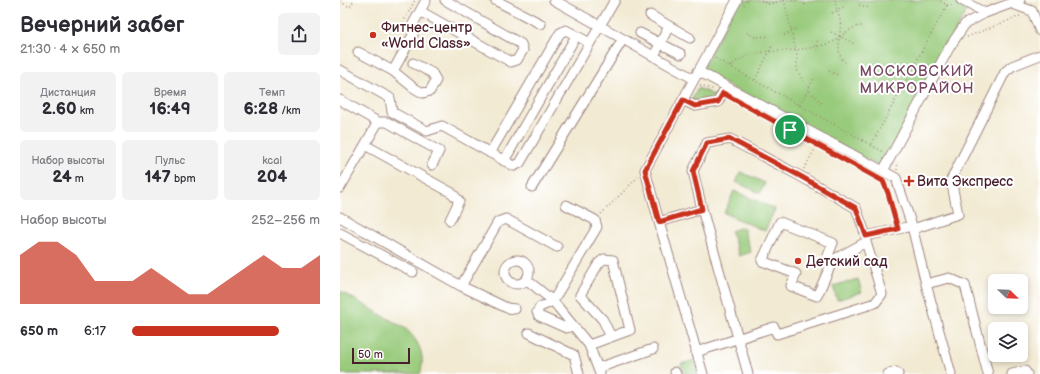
<!DOCTYPE html>
<html lang="ru">
<head>
<meta charset="utf-8">
<style>
	:root { --surface:#fff; --page:#f2f2f3; --text:#2b2b33; --muted:#7c7c81; --accent:#c8321e }
	body { margin:0; font-family:"Balsamiq Sans",sans-serif; background:var(--page); color:var(--text); height:100vh; display:flex; flex-direction:column; font-size:15px; white-space:nowrap }
	* { box-sizing:border-box; margin:0 }
	p { font-size:13px; color:var(--muted) }
	.icon { flex:none; width:22px; height:22px; fill:none; stroke:currentColor; stroke-width:2; stroke-linecap:round; stroke-linejoin:round }
	.map { position:relative; flex:1; overflow:hidden }
	.drawer { display:flex; flex-direction:column; background:var(--surface); width:340px }
	.drawer>* { flex:none }
	.needle { width:26px; rotate:113deg }
	.fabs { position:absolute; left:648px; top:274px; display:grid; gap:8px }
	.fabs a { display:grid; place-items:center; width:40px; height:40px; border-radius:6px; background:var(--surface); box-shadow:0 2px 6px #0003; font-size:20px }
	.scale { position:absolute; left:12px; bottom:10px; width:58px; box-sizing:border-box; padding-left:4px; border:2px solid #4a1f2b; border-top:0; font-size:11px; line-height:14px; white-space:nowrap; color:#4a1f2b; -webkit-text-stroke:3px #fff; paint-order:stroke }
	.pin { position:absolute; display:grid; place-items:center; width:34px; height:34px; color:#fff; margin:-17px; border:2px solid #fff; border-radius:50%; box-shadow:0 1px 4px #0007 }
	.round { display:grid; place-items:center; flex:none; width:42px; height:42px; border-radius:6px; background:var(--page) }
	.head { display:flex; align-items:center; justify-content:space-between; height:68px; padding:0 20px }
	h1 { font-size:22px; font-weight:700; line-height:30px }
	.figures { display:grid; grid-template-columns:repeat(3,1fr); gap:6px; height:68px; padding:4px 20px }
	.figures div { display:grid; align-content:center; border-radius:6px; background:var(--page); text-align:center }
	.figures b { font-size:17px; font-weight:700 }
	.figures small { font-size:11px; font-weight:400 }
	.figures p { font-size:11px }
	.chart { height:112px; padding:8px 20px }
	.chart p { display:flex; justify-content:space-between }
	.chart svg { width:100%; height:72px; margin-top:4px; fill:var(--accent); opacity:.7 }
	ul { padding:0 20px; list-style:none; font-size:13px }
	li { display:grid; grid-template-columns:64px 48px 1fr; align-items:center; height:30px }
	li i { height:10px; border-radius:5px; background:var(--accent) }
	main { display:flex; flex:1; min-height:0 }
	.map>svg:first-child { display:block }
</style>
</head>
<body>
<main>
<section class="drawer">
<div class="head"><div><h1>Вечерний забег</h1><p>21:30 · 4 × 650 m</p></div><a class="round"><svg class="icon" aria-label="share" viewBox="0 0 24 24"><path d="M12 15V3M7 8l5-5 5 5M5 13v7h14v-7"/></svg></a></div>
<div class="figures">
<div><p>Дистанция</p><b>2.60<small> km</small></b></div>
<div><p>Время</p><b>16:49</b></div>
<div><p>Темп</p><b>6:28<small> /km</small></b></div>
</div>
<div class="figures">
<div><p>Набор высоты</p><b>24<small> m</small></b></div>
<div><p>Пульс</p><b>147<small> bpm</small></b></div>
<div><p>kcal</p><b>204</b></div>
</div>
<div class="chart"><p><span>Набор высоты</span>252–256 m</p>
<svg viewBox="0 0 160 44" preserveAspectRatio="none"><path d="M0 44V14L10 6L20 6L30 14L40 30L50 30L60 30L70 22L80 30L90 38L100 38L110 30L120 22L130 14L140 22L150 22L160 14V44z"/></svg>
</div>
<ul>
<li><b>650 m</b>6:17<i style="width:78%"></i></li>
</ul>
</section>
<div class="map">
<svg width="700" height="374" viewBox="0 0 700 374">
	<rect width="100%" height="100%" fill="#fff"/>
	<filter id="ink" filterUnits="userSpaceOnUse"><feTurbulence type="fractalNoise" baseFrequency=".025" numOctaves="2"/><feDisplacementMap in="SourceGraphic" scale="8" xChannelSelector="R" yChannelSelector="G"/><feConvolveMatrix kernelMatrix="1 2 1 2 8 2 1 2 1" color-interpolation-filters="sRGB"/></filter>
	<filter id="wash" filterUnits="userSpaceOnUse"><feTurbulence type="fractalNoise" baseFrequency=".012" numOctaves="4" result="noise"/><feDisplacementMap in="SourceGraphic" scale="16" xChannelSelector="R" yChannelSelector="G"/><feGaussianBlur stdDeviation="0.9" result="paint"/><feColorMatrix in="noise" values="0 0 0 0 0 0 0 0 0 0 0 0 0 0 0 0 0 1.4 0 .05"/><feComposite in="paint" operator="in"/></filter>
	<g filter="url(#wash)">
		<rect width="100%" height="100%" fill="#f2ead3"/>
		<path fill="#99cb7c" stroke="#727554" d="M398,0H618L629,6L543,168L361,71Z
			M358,88L378,97L351,101Z
			M387,92L544,177L543,179L387,93Z
			M401,172L425,183L420,193L396,182Z
			M394,191L435,209L425,231L384,213Z
			M403,227L411,252L399,256L391,231Z
			M518,279L522,292L497,300L493,286Z
			M0,291L66,329C79,341 86,356 80,374H0Z
			M355,360L359,374H344L341,364Z"/>
	</g>
	<g filter="url(#ink)">
		<g fill="none" stroke-linecap="round" stroke-linejoin="round">
			<g stroke="#9e847f" stroke-width="11">
				<path id="minor" d="M155,0L201,24
					M214,0L354,79
					M621,0L645,13
					M670,3L692,11L700,31
					M80,11L171,62L177,60L183,50L181,44L105,0
					M310,15L350,38
					M300,33L341,54
					M18,52L53,71L73,35V24L86,0
					M314,56L329,26
					M0,70L50,98L52,112L87,131L102,126L174,166L180,163L275,0
					M53,71L74,88L83,93L90,91L96,80L92,73L73,63
					M358,71L543,171
					M0,100L38,122L25,145L112,193L119,201L110,220
					M343,100L355,106L378,102L386,86
					M38,122H47L99,151L92,165
					M150,153L220,33L226,30L250,43
					M164,161L236,36
					M192,187L283,39
					M0,188L25,145
					M226,205L255,220L257,227L213,301L200,307L197,312L199,316L226,328L233,326
					M0,217L121,286L167,308L175,309
					M319,222L362,209
					M573,229L618,214L611,180L665,72L672,66L700,55
					M0,233L73,272
					M526,236L572,226
					M493,260L487,258L493,243L440,222L422,261L456,274L451,286L477,296L493,260L526,242
					M165 272a12 12 0 1 1 24 0a12 12 0 1 1-24 0Z
					M187,280L213,301L249,345L260,374
					M586,284L609,278L625,285L648,374
					M121,286L158,222L166,219L217,247
					M189,333L234,355L239,374
					M249,345L290,330L273,260L264,259L259,263L240,295L263,320L271,337
					M356,352L434,327L437,334L535,303L542,294L526,242V236L516,208L460,176L390,139L367,143L353,171L362,209L408,374
					M258,368L313,349
					M335,372L336,374
					M363,374L319,222L305,170L397,0
					M548,374L556,372L558,374
					M611,374L586,284L572,226L556,178L543,171L609,48L625,24L645,13L680,0
					M672,374L685,371L687,374"/>
			</g>
			<path stroke="#9e847f" stroke-width="1.5" stroke-dasharray="1 3" stroke-linecap="butt" d="M421,0L429,4L441,1L461,0
				M444,0L457,55V70L468,89L482,104
				M465,0V6
				M495,0C496,6 498,13 500,19C503,32 493,53 505,62
				M0,2L10,7L14,0
				M404,5L407,0
				M519,5L529,8
				M607,5H615
				M492,13L505,6
				M59,30L75,0
				M491,32L515,44
				M407,33L415,37L430,36
				M444,35L457,28
				M627,37L680,16
				M477,41V53
				M376,58V59L531,145L607,5L598,0
				M390,67C410,47 438,53 463,49C471,48 482,46 490,43C503,38 509,25 524,26
				M489,71L498,75
				M415,80L433,44
				M360,85L375,90
				M460,105L474,78
				M531,145L545,153
				M464,169L477,145
				M557,170L558,162
				M542,180L548,193L556,222
				M261,214L298,177"/>
			<use href="#minor" stroke="#fff" stroke-width="9"/>
		</g>
	</g>
	<g fill="none" stroke-linecap="round" stroke-linejoin="round" filter="url(#ink)">
		<g stroke="#fff" stroke-width="8">
			<path id="route" d="M383,93L543,181L548,193L558,229L526,236L516,208L460,176L390,139L367,143L353,171L362,209L319,222L305,170L343,100L355,106L378,102Z"/>
		</g>
		<use href="#route" stroke="#c8321e" stroke-width="5"/>
	</g>
	<g fill="#c8321e" stroke="#fff" stroke-width="1.5">
		<circle cx="33" cy="35" r="4"/>
		<path d="M567 175h4v4h4v4h-4v4h-4v-4h-4v-4h4z"/>
		<circle cx="458" cy="261" r="4"/>
	</g>
	<g text-anchor="middle" stroke-width="4" stroke-linejoin="round" paint-order="stroke">
		<g font-size="14" fill="#4a1f2b" stroke="#fff" text-anchor="start">
			<text x="41" y="32">Фитнес-центр<tspan x="41" dy="16">«World Class»</tspan></text>
			<text x="577" y="186">Вита Экспресс</text>
			<text x="466" y="266">Детский сад</text>
		</g>
		<g font-size="15" letter-spacing="1" fill="#784662" stroke="#fff">
			<text x="577" y="76">МОСКОВСКИЙ<tspan x="577" dy="17">МИКРОРАЙОН</tspan></text>
		</g>
	</g>
</svg>
<div class="fabs">
<a><svg class="needle" viewBox="-14 -14 28 28"><path d="M0-13l5 13h-10z" fill="#e53935"/><path d="M0 13l5-13h-10z" fill="#7c7c81"/></svg></a>
<a><svg class="icon" aria-label="layers" viewBox="0 0 24 24"><path d="M12 4l9 5-9 5-9-5zM3 14l9 5 9-5"/></svg></a>
</div>
<div class="scale">50 m</div>
<div class="pin" style="left:450px;top:130px;background:#1e9e55"><svg class="icon" aria-label="arrive" viewBox="0 0 24 24"><path d="M6 21V4h12l-3 4 3 4H6"/></svg></div>
</div>
</main>
</body>
</html>
